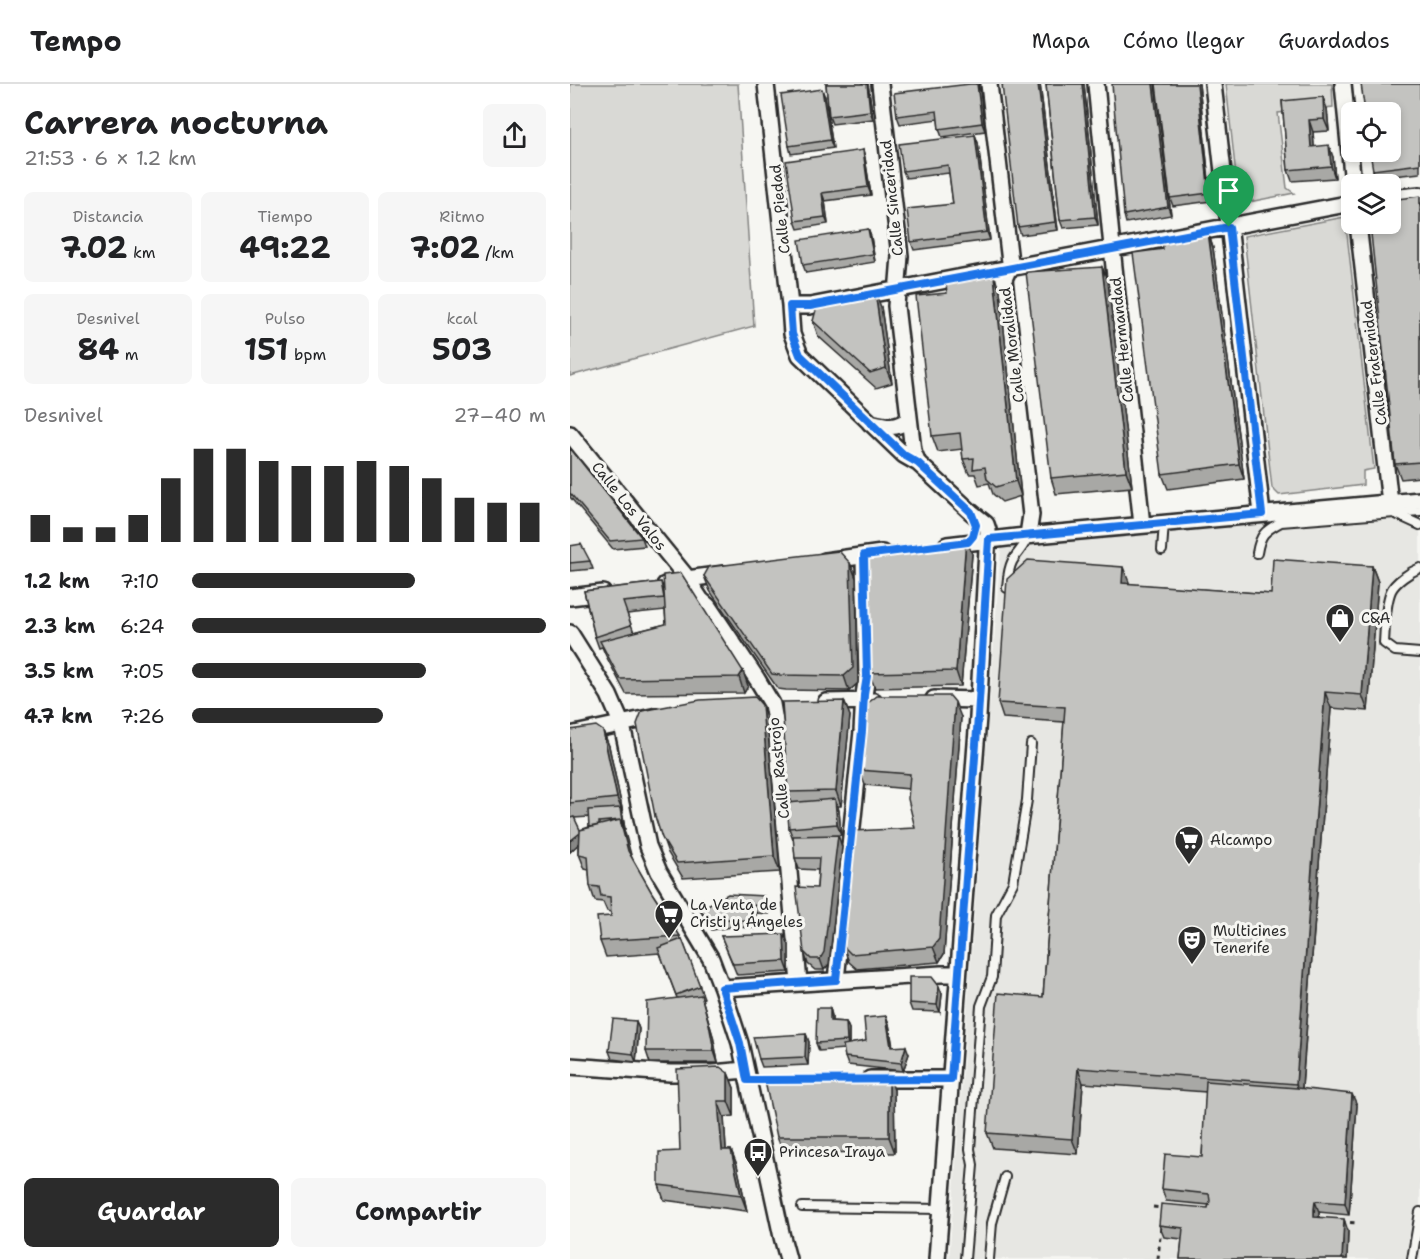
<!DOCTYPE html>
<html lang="es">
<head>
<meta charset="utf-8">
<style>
	:root { --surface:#fff; --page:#f6f6f6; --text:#202124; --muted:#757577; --line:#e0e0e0; --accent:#2b2b2b }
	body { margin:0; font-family:"Shantell Sans",sans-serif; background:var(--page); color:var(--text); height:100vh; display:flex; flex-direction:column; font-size:22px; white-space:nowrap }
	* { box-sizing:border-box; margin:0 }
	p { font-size:20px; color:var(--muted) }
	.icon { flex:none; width:33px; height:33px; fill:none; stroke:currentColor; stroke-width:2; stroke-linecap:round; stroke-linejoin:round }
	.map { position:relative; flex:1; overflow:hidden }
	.panel { display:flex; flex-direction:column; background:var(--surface); width:570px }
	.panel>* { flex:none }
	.fabs { position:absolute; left:771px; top:18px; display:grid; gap:12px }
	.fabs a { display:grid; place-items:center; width:60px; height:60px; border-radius:9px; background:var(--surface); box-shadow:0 3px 9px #0003; font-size:30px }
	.pin { position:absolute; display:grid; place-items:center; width:51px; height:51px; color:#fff; margin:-62px -26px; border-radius:50% 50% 50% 0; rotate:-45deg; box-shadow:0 0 6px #0007 }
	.pin .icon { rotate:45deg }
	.round { display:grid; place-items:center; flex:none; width:63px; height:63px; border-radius:9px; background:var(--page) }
	.head { display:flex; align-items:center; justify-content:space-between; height:102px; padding:0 24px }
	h1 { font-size:33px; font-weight:700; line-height:45px }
	.figures { display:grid; grid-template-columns:repeat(3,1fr); gap:9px; height:102px; padding:6px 24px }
	.figures div { display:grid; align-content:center; border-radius:9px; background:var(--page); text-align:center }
	.figures b { font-size:30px; font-weight:700 }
	.figures small { font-size:16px; font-weight:400 }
	.figures p { font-size:16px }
	.chart { height:168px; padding:12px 24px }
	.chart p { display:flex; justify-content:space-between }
	.chart svg { width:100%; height:108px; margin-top:6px; stroke:var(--accent); stroke-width:6 }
	.cta { display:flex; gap:12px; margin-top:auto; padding:12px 24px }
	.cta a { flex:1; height:69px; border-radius:9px; background:var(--accent); color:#fff; font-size:24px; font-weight:700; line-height:69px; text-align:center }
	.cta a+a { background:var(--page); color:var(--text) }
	ul { padding:0 24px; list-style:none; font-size:20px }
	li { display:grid; grid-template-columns:96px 72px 1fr; align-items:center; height:45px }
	li i { height:15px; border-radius:8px; background:var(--accent) }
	header { display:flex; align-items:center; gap:36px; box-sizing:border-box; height:84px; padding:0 30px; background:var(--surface); border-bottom:2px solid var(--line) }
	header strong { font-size:28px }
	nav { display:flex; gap:33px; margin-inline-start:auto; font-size:21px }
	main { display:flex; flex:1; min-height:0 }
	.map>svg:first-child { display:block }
</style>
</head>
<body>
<header>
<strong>Tempo</strong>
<nav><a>Mapa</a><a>Cómo llegar</a><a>Guardados</a></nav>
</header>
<main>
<section class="panel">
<div class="head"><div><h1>Carrera nocturna</h1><p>21:53 · 6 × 1.2 km</p></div><a class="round"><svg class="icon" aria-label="share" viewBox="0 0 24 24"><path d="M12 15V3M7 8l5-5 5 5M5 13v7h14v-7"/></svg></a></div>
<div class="figures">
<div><p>Distancia</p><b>7.02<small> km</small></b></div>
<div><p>Tiempo</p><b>49:22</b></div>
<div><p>Ritmo</p><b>7:02<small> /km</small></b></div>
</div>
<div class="figures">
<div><p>Desnivel</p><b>84<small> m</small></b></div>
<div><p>Pulso</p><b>151<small> bpm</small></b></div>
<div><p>kcal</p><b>503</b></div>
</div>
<div class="chart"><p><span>Desnivel</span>27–40 m</p>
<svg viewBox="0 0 160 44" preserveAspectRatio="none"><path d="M5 44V33M15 44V38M25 44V38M35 44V33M45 44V18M55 44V6M65 44V6M75 44V11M85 44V13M95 44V13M105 44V11M115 44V13M125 44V18M135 44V26M145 44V28M155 44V28"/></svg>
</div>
<ul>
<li><b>1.2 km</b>7:10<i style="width:63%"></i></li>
<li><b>2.3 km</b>6:24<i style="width:100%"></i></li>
<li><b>3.5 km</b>7:05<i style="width:66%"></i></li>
<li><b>4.7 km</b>7:26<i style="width:54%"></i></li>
</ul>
<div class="cta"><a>Guardar</a><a>Compartir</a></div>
</section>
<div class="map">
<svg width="850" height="1175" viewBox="0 0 850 1175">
	<rect width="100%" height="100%" fill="#f6f6f2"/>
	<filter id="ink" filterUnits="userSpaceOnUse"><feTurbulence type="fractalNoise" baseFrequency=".0167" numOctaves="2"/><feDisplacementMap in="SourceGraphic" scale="12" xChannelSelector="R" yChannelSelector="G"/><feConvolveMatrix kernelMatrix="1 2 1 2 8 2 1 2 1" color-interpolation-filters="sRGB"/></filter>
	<g filter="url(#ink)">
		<path fill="#e7e7e3" d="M850,411V1175H379L432,449Z"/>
		<path fill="#d9d9d5" stroke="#828280" stroke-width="1.5" d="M0,0H168L184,242L0,292Z
			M656,0H762L763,23L708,29L717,104L724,109L669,120Z
			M775,133L804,385L793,387V401L709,411L702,404L674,152Z"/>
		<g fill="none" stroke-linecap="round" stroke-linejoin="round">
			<g stroke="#2b2b2b" stroke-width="12">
				<path id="lane" d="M826,430L850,441
					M592,466L594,439
					M687,469C690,451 694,447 711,438L850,427
					M850,484C840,488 825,498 821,507C815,521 815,545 814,559L825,567L850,569
					M437,504C438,495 438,486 442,478C447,468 456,462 458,451
					M232,1123L371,1125
					M395,1175L403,1081L400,1065L411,922L422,893L426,831L443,799L457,716L461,660
					M419,1175L422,1139L435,1093
					M842,1175L850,1128"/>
			</g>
			<g stroke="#2b2b2b" stroke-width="20">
				<path id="street" d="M196,0L220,222L222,250L230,271L334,371L348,379L401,428L416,440L418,446L408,633L367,1175
					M310,0L330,172L326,222L343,367L348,379
					M419,0L440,178L439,184L434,195L461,431L458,451
					M526,0L544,183L572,441
					M643,0L692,430
					M773,0L783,100
					M820,114L850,111
					M788,140L820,419
					M220,222H240L782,119
					M300,339C316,343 325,346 339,335
					M0,350L114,490L131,516L138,522L187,595L202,620L206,643L229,899
					M377,461L455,452L850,416
					M255,477L312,469
					M95,501L117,495L154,490
					M0,513L33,509
					M0,549L39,611L52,641L78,762L89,788L141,875L152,904L170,959L212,1153L218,1175
					M364,615L409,616
					M256,618L304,617
					M0,651L87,632
					M266,896L292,647L294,611L297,592L294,477
					M152,904L371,890H388
					M0,982L100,989H143L175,986
					M300,995H381"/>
			</g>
			<path stroke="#2b2b2b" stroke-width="3" stroke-dasharray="4.5 4.5" stroke-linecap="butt" d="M583,1123L594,1124
				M771,1138L787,1139
				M588,1175L591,1141"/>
			<use href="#lane" stroke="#f6f6f2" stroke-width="8"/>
			<use href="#street" stroke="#f6f6f2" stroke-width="15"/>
		</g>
		<path fill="#a8a8a5" stroke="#2b2b2b" stroke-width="1.5" fill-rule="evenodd" d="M256,0H298L303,35L262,40L259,32Z
			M408,0L410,7L415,47L372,53L369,45L368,35L330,40L327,32Z
			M470,0L488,146L451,151L448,143Z
			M476,0H514L528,141L493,144L490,136Z
			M585,0L601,131L556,139L554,131Z
			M586,0H629L641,117L603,122L600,114Z
			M850,0V89L805,94L803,86Z
			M255,13L263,64L221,70L219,62Z
			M712,17L757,25L759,47L743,48L744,63L763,73L765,94L722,97L718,86Z
			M405,51L408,59L420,156L344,166L341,158L383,120L379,89L336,94L333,87Z
			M293,66L295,74L301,111L255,117L258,140L228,145L225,137Z
			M850,112V393L831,395L825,380Z
			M298,145L301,153L305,178L236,189L233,181Z
			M638,148L643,164L674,395L598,405L592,390L593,165Z
			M532,183L538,198L562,403L486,410L481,394Z
			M430,207L451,412L432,418L423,410L419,399L409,401L405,390H399L393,375L392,365L368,368L362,352Z
			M311,223L322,299L306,304L248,252L243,237Z
			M0,364L72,454L75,462L43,465L0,413Z
			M396,455L402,470L391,602L305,604L299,589Z
			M0,462L20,477L23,485L0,487Z
			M280,479L286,494L288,599L279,607L216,606L208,605L140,507L134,492Z
			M802,482L808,498L798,627L761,624L732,1004L787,1021L779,1131L749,1128V1133L778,1147L777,1175H610L612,1155L594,1153L589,1141L638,1124L639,1121L596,1117L592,1105L632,1073L636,1008L513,999L508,1070L423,1064L417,1049L473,913L494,638L433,634L428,619L559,498L558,500L701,510Z
			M91,498L94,505L173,587L178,602L174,609L56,610L36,572L32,563L29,564L25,553L14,507ZM95,526L96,540L64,548L57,530Z
			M274,617L280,632L271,722H268L269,727L271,751L268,752L272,763L259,880L254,886H245L238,880L234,868L247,804L248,786L229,785L225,774L224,755H223L219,744L222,719L218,708Z
			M192,621L197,637L210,788L113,794L98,769L85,732Z
			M391,633L374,870L369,878L287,885L279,878L273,862L345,744L339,705L295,701L289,686Z
			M0,646L33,647L39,662L53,729H52L55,745H53L61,772L82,809L110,852L111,855H112L134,914L132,915L143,952L148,979H80L76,967L107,914L90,869L36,873L30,857L41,832V828L37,827L33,818L25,817L20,802L19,786L15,785L9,770V759L0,768ZM19,733V743L10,746L4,734Z
			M197,820L199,830L186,829L184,844L162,843L142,846L133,832L130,825Z
			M151,852L219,861V888L167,891Z
			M372,910L370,928L342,927L339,919Z
			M260,924L262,932V937L276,938L279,945V960L296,957L316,932L319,940L323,963L339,970L333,987L278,981L275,973L274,965L249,967L246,959Z
			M66,937L69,945L66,978L42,975L39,967Z
			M236,950L239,958L238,981L192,983L189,975Z
			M158,989L164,1004V1032L154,1033L156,1066H161L167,1081L177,1127L94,1116L89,1101Z
			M324,1006L325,1069L213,1068L207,1053Z"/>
		<path fill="#888886" stroke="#2b2b2b" stroke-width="1.5" d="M297,0H298L303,35L300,27Z
			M407,0L410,7L415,47L412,39Z
			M468,0H470L488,146L485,138Z
			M512,0H514L528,141L525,133Z
			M583,0H585L601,131L598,123Z
			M627,0H629L641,117L639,109Z
			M252,5L255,13L263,64L260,56Z
			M753,13L757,25L759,47L754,35Z
			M739,36L743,48L745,75L741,63Z
			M405,51L408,59L420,156L417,148Z
			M759,61L763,73L765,94L761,82Z
			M293,66L295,74L301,111L298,103Z
			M252,109L255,117L258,140L255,133Z
			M298,145L301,153L305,178L303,170Z
			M638,148L643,164L674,395L669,380Z
			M532,183L538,198L562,403L556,387Z
			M424,192L430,207L451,412L446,397Z
			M305,208L311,223L322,299L316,284Z
			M396,455L402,470L391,602L386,587Z
			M280,479L286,494L288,599L279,607L274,592Z
			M802,482L808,498L798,627L792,611Z
			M553,483L559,498L557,515L552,499Z
			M173,587L178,602L174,609L169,593Z
			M755,608L761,624L731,1015L726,1000Z
			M274,617L280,632L271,722L266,707Z
			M385,618L391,633L374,870L369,878L363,863Z
			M192,621L197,637L210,788L204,772Z
			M33,647L39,662L53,729L47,714Z
			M265,715L269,727L271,751L267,740Z
			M50,724L53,732L55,745L52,737Z
			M50,736L56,752L64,782L58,767Z
			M11,748L13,756L0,768V757Z
			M268,751L272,763L259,880L254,886L250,875Z
			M183,821L186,829L184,844L181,837Z
			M214,850L219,861V888L215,877Z
			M369,902L372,910L370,928L367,921Z
			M131,911L143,952L148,979L144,967Z
			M260,924L262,932V945L260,937Z
			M316,932L319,940L324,971L321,963Z
			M66,937L69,945L66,978L63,970Z
			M276,938L279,945V965L277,957Z
			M236,950L239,958L238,981L235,973Z
			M336,962L339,970L333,987L331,979Z
			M508,984L513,999L508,1070L502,1055Z
			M158,989L164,1004V1032L158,1017Z
			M319,991L324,1006L325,1069L319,1053Z
			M782,1010L787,1021L779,1131L775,1119Z
			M148,1017L154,1033L157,1081L152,1066Z
			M161,1066L167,1081L177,1127L171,1111Z
			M745,1117L749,1128L748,1145L744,1133Z
			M774,1135L778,1147L777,1175H772Z"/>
		<path fill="#c3c3c0" stroke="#2b2b2b" stroke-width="1.5" d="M256,0H297L300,27L259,32Z
			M400,0H407L412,39L369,45L367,27L327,32L324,9Z
			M432,0H468L485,138L448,143Z
			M476,0H512L525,133L490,136Z
			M542,0H583L598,123L554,131Z
			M586,0H627L639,109L600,114Z
			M791,0H850V80L803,86L800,68H820V28H795Z
			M252,5L260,56L219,62L211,11Z
			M753,13L754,35L739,36L741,63L759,61L761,82L718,86L712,17Z
			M405,51L417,148L341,158L337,125L383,120L378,81L333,87L329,60Z
			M293,66L298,103L252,109L255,133L225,137L216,77Z
			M850,112V378L825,380L800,140H820V116Z
			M298,145L303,170L233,181L229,156Z
			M638,148L669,380L592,390L563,169L593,165L592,154Z
			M532,183L556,387L481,394L456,188Z
			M424,192L446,397L426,403L417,395L415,383L403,385L404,374L393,375L390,349L362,352L346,212L377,209L376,200Z
			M305,208L316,284L300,289L243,237L247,222Z
			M0,364L72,454L40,457L0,409Z
			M396,455L386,587L299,589L293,472L298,466Z
			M11,460L20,477L0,479V462Z
			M269,467L280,479L283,584L274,592L210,591L202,590L134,492L139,483Z
			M703,475L802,482L792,611L755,608L726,1000L508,984L502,1055L417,1049L428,909L473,913L495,623L428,619L437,495L458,476L553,483L552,499L701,510Z
			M111,489L173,587L169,593L50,595L30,557L96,540L93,491Z
			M91,498L94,514L53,518L61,541L25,553L14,507Z
			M307,612H380L385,618L369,855L363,863L281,870L273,862L283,747L345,744L338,715L340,690L289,686L298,619Z
			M185,613L192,621L204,772L107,779L92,754L85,732L67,640L72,627L130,616Z
			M274,617L266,707L218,708L212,618Z
			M26,642L33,647L47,714L0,719V646Z
			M265,715L267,740L219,744L217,719Z
			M50,724L52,737L50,736L29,738V741L19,743L18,726Z
			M4,733L10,746V749L0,757V734Z
			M50,736L58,767L82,809L110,852L30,857L27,833L41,832L40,813L31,812L29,803L20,802L18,772L9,770L10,746Z
			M268,751L254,868L250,875H241L234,868L226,803L247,804L249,774H225L223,752Z
			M158,810L194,812L196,822L183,821L181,837L159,835L139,838L130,825Z
			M214,850L215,877L163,880L151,852Z
			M112,855L130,902L106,911L88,864Z
			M339,893H362L369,902L367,921L339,919Z
			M131,911L139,940L144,967H76L77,918Z
			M247,924H260V937L276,938L277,957L246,959Z
			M316,932L321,963L336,962L331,979L275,973L273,961L296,957L294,934Z
			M43,935L66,937L63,970L39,967Z
			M236,950L235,973L189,975L183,953Z
			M150,983L158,989V1017H148L152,1066H161L171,1111L89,1101V1068L110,1067L107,985Z
			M319,991V1053H207L194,993Z
			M636,997L727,1004L782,1010L775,1119L745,1117L744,1125V1133L774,1135L772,1175H610L613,1144L589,1141L591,1120L638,1124L640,1117L639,1110L592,1105L595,1070L632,1073Z"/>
	</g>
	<g fill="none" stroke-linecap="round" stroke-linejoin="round" filter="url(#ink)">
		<g stroke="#fff" stroke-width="12">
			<path id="route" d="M659,143L692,430L419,455L408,633L381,995L177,996L170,959L152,904L266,896L292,647L294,611L297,592L294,471L398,458L403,452L406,441L401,428L348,379L334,371L230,271L222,250L220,222H240Z"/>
		</g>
		<use href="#route" stroke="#1a73e8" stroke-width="8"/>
	</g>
	<defs>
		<g id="shop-pin" transform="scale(1.5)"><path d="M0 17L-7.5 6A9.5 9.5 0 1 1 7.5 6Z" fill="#2b2b2b" stroke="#f6f6f2"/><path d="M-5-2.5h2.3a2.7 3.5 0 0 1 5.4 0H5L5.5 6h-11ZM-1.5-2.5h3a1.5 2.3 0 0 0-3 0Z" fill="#fff"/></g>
		<g id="supermarket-pin" transform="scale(1.5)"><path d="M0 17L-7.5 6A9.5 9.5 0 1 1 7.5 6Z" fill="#2b2b2b" stroke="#f6f6f2"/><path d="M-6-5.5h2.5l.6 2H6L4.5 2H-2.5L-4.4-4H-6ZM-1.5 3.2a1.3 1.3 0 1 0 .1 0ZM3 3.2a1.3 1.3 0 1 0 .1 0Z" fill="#fff"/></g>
		<g id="theatre-pin" transform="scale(1.5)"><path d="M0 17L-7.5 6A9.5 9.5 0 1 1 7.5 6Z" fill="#2b2b2b" stroke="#f6f6f2"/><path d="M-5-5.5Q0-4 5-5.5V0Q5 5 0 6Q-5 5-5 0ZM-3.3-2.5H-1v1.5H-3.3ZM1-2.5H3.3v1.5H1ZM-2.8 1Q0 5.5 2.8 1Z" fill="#fff"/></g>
		<g id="bus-pin" transform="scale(1.5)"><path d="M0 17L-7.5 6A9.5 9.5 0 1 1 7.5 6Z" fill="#2b2b2b" stroke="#f6f6f2"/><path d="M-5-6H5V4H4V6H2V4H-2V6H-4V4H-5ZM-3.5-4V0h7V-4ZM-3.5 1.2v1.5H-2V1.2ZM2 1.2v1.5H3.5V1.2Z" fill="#fff"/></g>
	</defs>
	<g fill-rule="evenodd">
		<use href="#shop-pin" x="770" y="534"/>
		<use href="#supermarket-pin" x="619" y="756"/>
		<use href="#supermarket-pin" x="99" y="830"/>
		<use href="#theatre-pin" x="622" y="856"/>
		<use href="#bus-pin" x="188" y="1068"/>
	</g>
	<g text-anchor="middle" stroke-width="6" stroke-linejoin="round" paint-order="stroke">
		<g font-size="15" fill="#2b2b2b" stroke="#f6f6f2">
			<text transform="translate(322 114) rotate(-96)" y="5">Calle Sinceridad</text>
			<text transform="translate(210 125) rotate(-96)" y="5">Calle Piedad</text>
			<text transform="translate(552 256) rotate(-96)" y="5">Calle Hermandad</text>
			<text transform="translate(442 261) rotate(-97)" y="5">Calle Moralidad</text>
			<text transform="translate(804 279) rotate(-97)" y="5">Calle Fraternidad</text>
			<text transform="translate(59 422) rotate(51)" y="5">Calle Los Valos</text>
			<text transform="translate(209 684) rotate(-96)" y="5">Calle Rastrojo</text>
		</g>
		<g font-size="15" fill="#2b2b2b" stroke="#f6f6f2" text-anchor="start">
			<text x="791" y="539">C&amp;A</text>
			<text x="640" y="761">Alcampo</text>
			<text x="120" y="826">La Venta de<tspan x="120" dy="17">Cristi y Ángeles</tspan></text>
			<text x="643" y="852">Multicines<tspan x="643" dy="17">Tenerife</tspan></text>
			<text x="209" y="1073">Princesa Iraya</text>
		</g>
	</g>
</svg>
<div class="fabs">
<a><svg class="icon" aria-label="locate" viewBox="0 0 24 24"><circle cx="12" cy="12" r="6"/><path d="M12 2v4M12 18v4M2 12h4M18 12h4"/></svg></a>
<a><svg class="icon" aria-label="layers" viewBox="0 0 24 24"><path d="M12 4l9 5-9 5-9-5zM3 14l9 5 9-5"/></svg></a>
</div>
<div class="pin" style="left:659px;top:143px;background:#1e9e55"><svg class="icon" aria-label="arrive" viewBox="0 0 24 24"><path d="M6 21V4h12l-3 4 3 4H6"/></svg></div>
</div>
</main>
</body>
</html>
